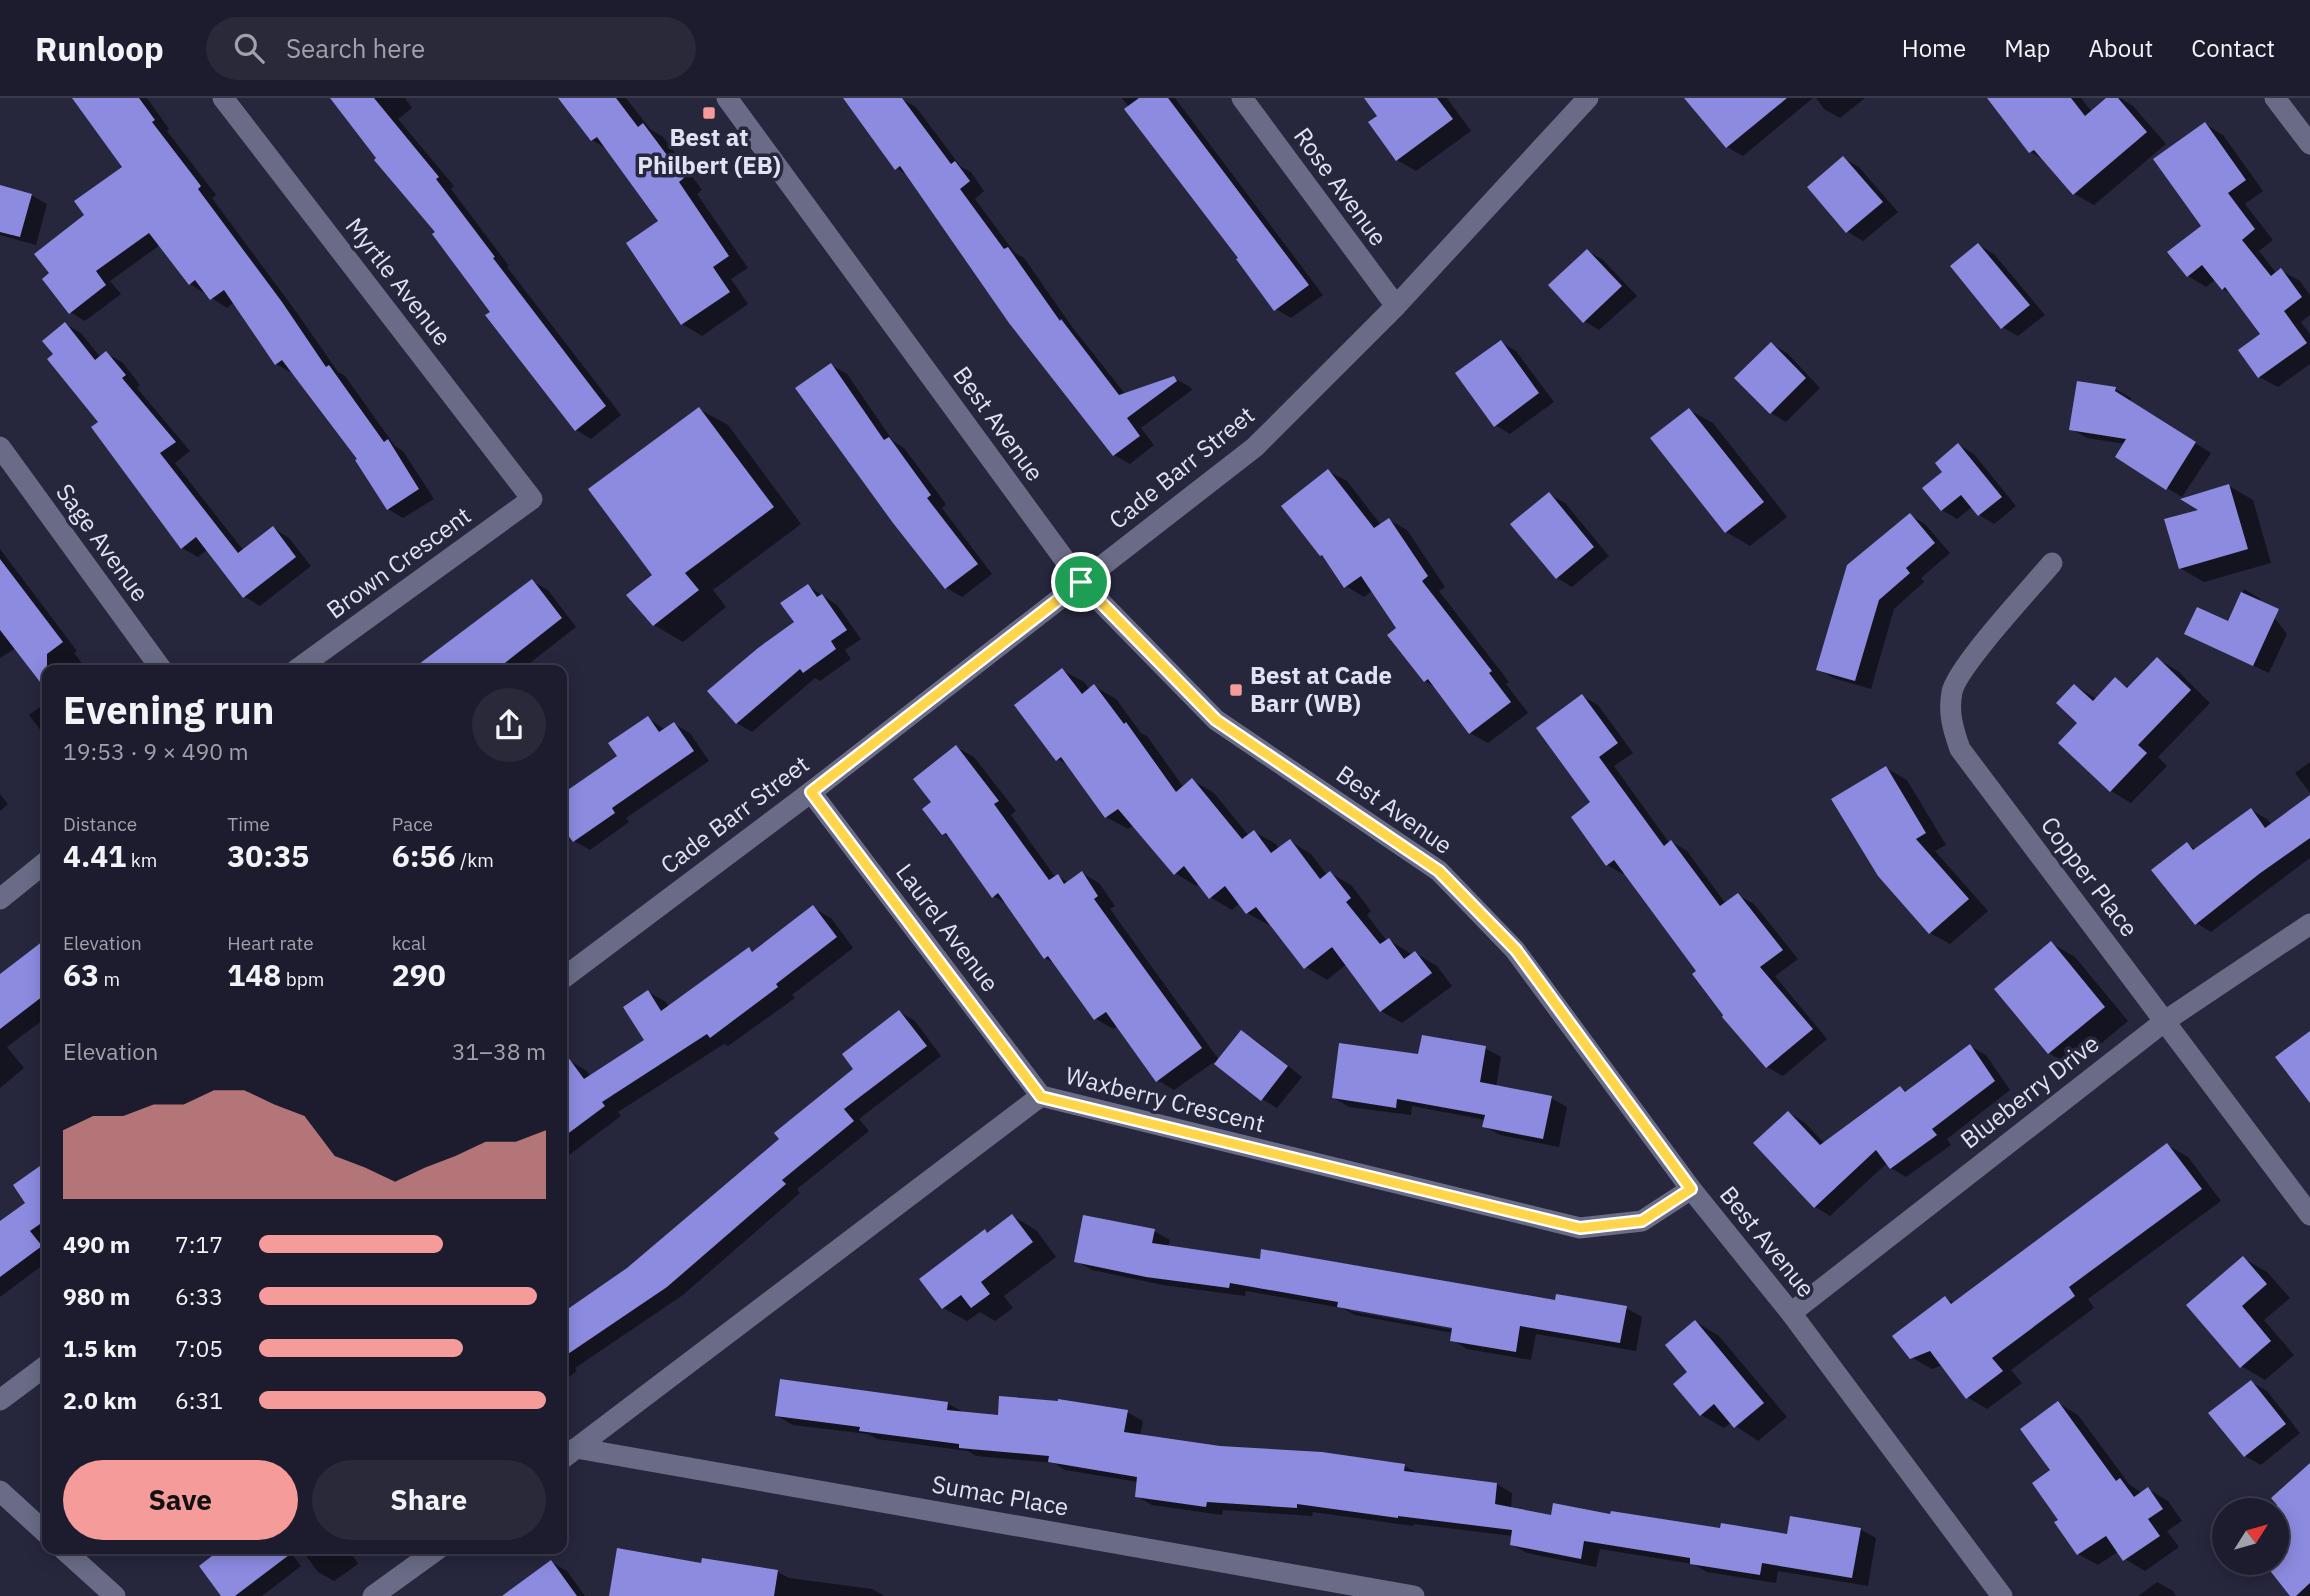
<!DOCTYPE html>
<html lang="en">
<head>
<meta charset="utf-8">
<style>
	:root { --surface:#1c1c2e; --page:#29293a; --text:#f1f3f6; --muted:#a0a1aa; --line:#3a3a4a; --accent:#f59b99 }
	body { margin:0; font-family:"IBM Plex Sans",sans-serif; background:var(--page); color:var(--text); height:100vh; display:flex; flex-direction:column; font-size:26px; white-space:nowrap }
	* { box-sizing:border-box; margin:0 }
	p { font-size:23px; color:var(--muted) }
	.icon { flex:none; width:38px; height:38px; fill:none; stroke:currentColor; stroke-width:2; stroke-linecap:round; stroke-linejoin:round }
	.map { position:relative; flex:1; overflow:hidden }
	.drawer { position:absolute; left:42px; top:567px; width:525px; height:889px; display:flex; flex-direction:column; background:var(--surface); border-radius:14px; box-shadow:0 4px 18px #0003,0 0 0 2px var(--line) }
	.drawer>* { flex:none }
	.needle { width:46px; rotate:53deg }
	.tools { position:absolute; left:2212px; top:1400px; display:grid; gap:14px }
	.tools a { display:grid; place-items:center; width:77px; height:77px; border-radius:50%; background:var(--surface); box-shadow:0 4px 18px #0003,0 0 0 2px var(--line); font-size:35px }
	.pin { position:absolute; display:grid; place-items:center; width:60px; height:60px; color:#fff; margin:-30px; border:4px solid #fff; border-radius:50%; box-shadow:0 2px 7px #0007 }
	.round { display:grid; place-items:center; flex:none; width:74px; height:74px; border-radius:37px; background:var(--page) }
	.headline { display:flex; align-items:center; justify-content:space-between; height:119px; padding:0 21px }
	h1 { font-size:38px; font-weight:700; line-height:52px }
	.figures { display:grid; grid-template-columns:repeat(3,1fr); gap:10px; height:119px; padding:7px 21px }
	.figures div { display:grid; align-content:center }
	.figures b { font-size:30px; font-weight:700 }
	.figures small { font-size:19px; font-weight:400 }
	.figures p { font-size:19px }
	.chart { height:196px; padding:14px 21px }
	.chart p { display:flex; justify-content:space-between }
	.chart svg { width:100%; height:126px; margin-top:7px; fill:var(--accent); opacity:.7 }
	.primary-button { display:flex; gap:14px; margin-top:auto; padding:14px 21px }
	.primary-button a { flex:1; height:80px; border-radius:42px; background:var(--accent); color:#111; font-size:28px; font-weight:700; line-height:80px; text-align:center }
	.primary-button a+a { background:var(--page); color:var(--text) }
	ul { padding:0 21px; list-style:none; font-size:23px }
	li { display:grid; grid-template-columns:112px 84px 1fr; align-items:center; height:52px }
	li i { height:18px; border-radius:9px; background:var(--accent) }
	header { display:flex; align-items:center; gap:42px; box-sizing:border-box; height:98px; padding:0 35px; background:var(--surface); border-bottom:2px solid var(--line) }
	header strong { font-size:33px }
	nav { display:flex; gap:38px; margin-inline-start:auto; font-size:24px }
	.search { width:490px; height:63px; background:var(--page); display:flex; align-items:center; gap:18px; box-sizing:border-box; padding:0 24px; border-radius:38px; color:var(--muted); font-size:26px }
	.map>svg:first-child { display:block }
</style>
</head>
<body>
<header>
<strong>Runloop</strong>
<div class="search"><svg class="icon" aria-label="search" viewBox="0 0 24 24"><circle cx="10" cy="10" r="6"/><path d="M15 15l6 6"/></svg>Search here</div>
<nav><a>Home</a><a>Map</a><a>About</a><a>Contact</a></nav>
</header>
<div class="map">
<svg width="2310" height="1498" viewBox="0 0 2310 1498">
	<rect width="100%" height="100%" fill="#26263d"/>
	<path fill="#0007" fill-rule="evenodd" d="M84,0H147L169,31L167,33L216,97L212,100L297,215L338,274L345,278L395,348L403,353L434,401L403,420L388,411L360,361L292,275L276,266L234,204L227,210L190,186L160,147L110,183L121,196L85,223L70,214L52,176L87,117L124,69Z
		M332,0H405L412,10L398,21L454,88L451,91L509,168L507,169L621,317L591,341L576,332L437,135Z
		M560,0H626L650,31L663,39L702,92L697,96L748,170L731,181L748,206L702,238L682,226L661,123L607,51L592,42Z
		M846,0H900L916,9L961,69L971,74L984,93L975,101L1014,154L1024,160L1073,230L1126,297L1174,280L1190,289L1192,292L1141,330L1154,347L1130,366L1114,357L909,78L896,70Z
		M1122,0H1175L1323,197L1291,220L1276,211Z
		M1366,0H1447L1471,33L1416,73L1397,62L1379,18Z
		M1692,0H1813L1743,58L1727,49Z
		M1816,0H1865L1840,20L1824,11Z
		M1999,0H2081L2092,14L2109,0H2120L2133,8L2166,46L2094,107L2074,96L2045,63L2031,54Z
		M2205,26L2223,37L2263,93L2245,106L2273,142L2259,153L2277,176L2282,173L2300,183L2310,197V217L2301,224L2310,236V266L2278,289L2259,279L2262,236L2233,197L2223,191L2215,182L2206,189L2188,178L2203,128Z
		M1843,60L1859,69L1898,114L1863,143L1848,134L1809,89Z
		M0,89L31,97L47,106L36,147L0,137Z
		M1979,147L1994,156L2045,217L2018,238L2002,229Z
		M1588,153L1603,162L1637,198L1599,232L1584,223Z
		M65,226L81,235L101,260L106,255L122,264L140,287L137,290L190,353L175,365L244,453L273,430L289,440L311,468L260,508L245,499L208,451L198,459L182,450L56,256Z
		M1501,244L1516,253L1554,304L1510,336L1495,327Z
		M1771,246L1787,255L1820,290L1786,324L1771,315Z
		M831,267L847,276L893,343L904,350L946,406L942,410L992,476L962,499L947,490Z
		M2115,291L2131,300L2130,304L2211,355L2182,399L2167,390L2125,346L2087,340L2071,331Z
		M699,311L728,327L801,426L713,492L726,509L683,544L654,527L655,477Z
		M1689,312L1713,325L1787,419L1750,448L1726,434L1652,341Z
		M1959,347L1974,356L2016,408L1994,426L1979,417L1972,409L1957,421L1942,412L1945,374Z
		M1328,373L1347,383L1381,427L1389,422L1407,432L1445,489L1439,493L1509,584L1506,586L1528,615L1488,645L1470,635L1435,589L1425,583L1399,531L1373,492L1364,499L1346,488L1326,460L1321,457Z
		M2229,388L2253,402L2271,465L2204,484L2180,470L2202,413Z
		M1549,396L1565,405L1609,458L1572,489L1557,480Z
		M1910,417L1925,426L1950,455L1921,480L1924,484L1894,511L1871,591L1833,580L1818,571Z
		M0,451L77,553L74,555L87,572H47V590L16,550L0,560Z
		M532,483L548,492L576,529L521,572H413Z
		M808,488L837,507L861,541L845,552L851,561L820,583L815,580L752,634L737,625L796,525Z
		M2244,491L2259,500L2287,536L2269,575L2202,544L2228,526Z
		M2157,561L2178,573L2210,605L2158,659L2167,668L2131,705L2111,693L2080,625L2075,588L2097,601L2116,582L2130,590Z
		M1062,572L1084,584L1090,592L1094,588L1116,601L1141,635L1147,638L1184,690L1192,682L1214,695L1249,738L1254,734L1276,746L1279,751L1290,743L1311,756L1327,777L1330,775L1351,787L1371,813L1367,817L1387,843L1389,842L1413,857L1415,855L1437,868L1452,888L1402,925L1381,913L1347,866L1327,882L1306,869L1271,826L1269,827L1247,815L1240,805L1232,812L1210,799L1200,785L1196,788L1175,775L1134,727L1128,731L1106,719L1070,668L1057,661Z
		M1582,598L1598,607L1633,655L1614,668L1670,746L1672,744L1687,753L1726,806L1738,797L1754,806L1798,861L1775,878L1827,941L1783,978L1767,969L1625,774L1623,776L1607,767L1592,705Z
		M47,604V641L29,617Z
		M648,620L666,632L674,626L690,635L709,663L626,720L629,724L590,752L574,743L562,726V688L570,693L619,658Z
		M956,649L974,659L1016,713L1011,717L1056,780L1058,778L1069,785L1082,775L1099,785L1115,808L1110,811L1219,962L1241,934L1257,943L1302,979L1277,1010L1262,1001L1214,964L1174,992L1157,982L1118,928L1113,931L1096,921L1056,866L1045,860L1009,807L993,798L954,742L944,736L933,704Z
		M2310,664V695L2295,675Z
		M1886,670L1907,682L1946,747L1935,753L1988,813L1950,846L1930,835Z
		M0,696L8,706L0,713Z
		M2310,699V760L2211,834L2196,825L2187,746L2197,752L2251,712L2267,721L2272,727Z
		M813,810L831,820L853,850L792,897L795,900L728,948L724,946L618,1014L621,1018L562,1062V969L570,963L587,973L591,979L647,943L648,894L666,904L669,909L749,851L755,854Z
		M47,834V919L7,949L24,970L0,990V878L46,844L42,838Z
		M2051,845L2075,859L2128,923L2073,969L2049,955Z
		M899,914L915,923L941,958L859,1021L869,1033L797,1091L800,1095L683,1197L575,1270L577,1273L562,1284V1219L628,1171L781,1042L855,971Z
		M1970,948L1986,957L2010,992L1947,1041L1951,1047L1906,1079L1891,1070L1887,1065L1830,1118L1815,1109L1789,1015L1804,1024L1825,1046L1901,990L1908,994Z
		M1485,950L1501,959L1496,989L1551,1000L1567,1009L1559,1049L1500,1037L1484,1028L1486,1022L1412,1008L1411,1017L1349,1009L1334,1000L1420,958Z
		M2167,1047L2188,1059L2221,1103L2088,1201L2094,1210L2011,1272L2022,1285L1987,1311L1967,1299L1942,1267L1932,1271L1911,1259L1945,1200L1955,1206Z
		M47,1065V1140L45,1142L47,1146V1164L0,1199V1126L27,1105L15,1088Z
		M1012,1118L1036,1132L1056,1159L1004,1198L1013,1210L995,1223L980,1214L967,1223L943,1210L985,1134L988,1136Z
		M1154,1133L1170,1142L1168,1149L1556,1204L1626,1210L1642,1219L1636,1253L1536,1236L1531,1262L1467,1251L1452,1242L1453,1235L1355,1217L1342,1210L1246,1193L1245,1198L1163,1187L1092,1172L1076,1163ZM1346,1209L1461,1229L1460,1233L1350,1213Z
		M2243,1160L2267,1174L2290,1200L2264,1222L2294,1257L2265,1282L2241,1268L2189,1207Z
		M1696,1224L1719,1238L1787,1319L1758,1343L1731,1325L1724,1330L1701,1317L1690,1274Z
		M2251,1284L2267,1293L2300,1335L2261,1367L2245,1358Z
		M947,1305L963,1314L1000,1319L1127,1314L1143,1323L1140,1338L1220,1349L1405,1368L1421,1377L1497,1386L1512,1395L1511,1411L1552,1419L1612,1418L1789,1438L1860,1431L1876,1440L1868,1488L1778,1473L1776,1485L1707,1474L1693,1466L1600,1451L1596,1469L1527,1455L1511,1446L1513,1438L1413,1426V1428L1313,1414L1312,1418L1223,1412L1222,1417L1152,1407L1136,1398L1138,1384L1065,1372L1054,1365L976,1358L968,1353L877,1341L868,1336L793,1327L777,1318Z
		M2058,1305L2078,1317L2129,1386L2142,1395L2148,1391L2168,1403L2182,1423L2167,1433L2179,1449L2145,1473L2125,1461L2119,1453L2098,1467L2078,1456L2061,1422L2052,1372Z
		M2310,1368V1498H2292L2266,1466L2277,1465V1458L2305,1436Z
		M224,1451H288L301,1468L262,1498H224L201,1468Z
		M301,1451H351L349,1452L358,1466L334,1483L318,1474Z
		M551,1464L567,1473L585,1498H504Z
		M703,1467L778,1474L789,1480L872,1491L885,1498H615Z
		M2157,1484L2173,1493L2176,1498H2138Z"/>
	<path fill="#8c8be0" d="M72,0H139L155,22L152,24L201,88L198,91L282,204L326,269L329,267L384,344L388,341L419,391L387,412L355,362L357,361L282,262L275,267L224,192L210,202L195,182L189,187L149,135L96,173L106,187L69,216L42,181L49,175L34,156L84,117L74,103L122,69Z
		M330,0H374L439,79L436,81L495,159L493,160L606,308L575,333L485,217L490,214L432,136L435,134L374,62L376,60Z
		M558,0H616L638,29L643,25L684,80L679,84L729,158L713,169L730,194L681,227L626,145L658,123L597,39L591,43Z
		M843,0H902L951,66L955,63L970,83L960,91L1004,151L1008,149L1060,223L1061,221L1119,297L1174,278L1177,283L1127,320L1140,338L1113,358L1009,225L900,68L895,72Z
		M1139,0H1168L1309,187L1274,213L1236,161L1238,160L1124,11Z
		M1364,0H1437L1453,21L1396,63L1368,24L1377,18Z
		M1684,0H1787L1726,50Z
		M1987,0H2071L2085,18L2106,0H2118L2147,34L2073,97L2034,52L2029,55Z
		M2205,24L2246,82L2228,95L2255,131L2242,142L2271,178L2281,170L2302,199L2284,213L2307,245L2258,280L2238,252L2260,236L2225,189L2222,192L2202,167L2187,179L2167,154L2201,128L2153,61Z
		M1843,58L1883,104L1846,135L1807,89Z
		M0,87L32,96L20,139L0,134Z
		M1978,145L2030,207L2001,231L1950,168Z
		M1587,151L1622,188L1583,225L1548,187Z
		M65,224L95,262L106,253L126,277L122,280L176,344L160,355L238,455L273,428L296,459L243,500L196,439L181,451L91,329L98,324L47,261L53,256L42,243Z
		M1501,242L1539,295L1494,329L1455,275Z
		M1771,244L1806,280L1770,316L1734,280Z
		M831,265L884,342L889,339L931,397L927,400L978,466L945,491L893,425L795,290Z
		M2077,283L2116,289L2115,293L2196,344L2166,392L2115,359L2126,341L2069,332Z
		M699,309L774,409L685,475L699,492L653,528L626,497L652,477L588,391Z
		M1689,310L1764,404L1725,435L1650,340Z
		M1958,345L2002,399L1978,418L1961,397L1941,413L1922,390L1942,374L1935,365Z
		M1328,371L1374,430L1389,420L1428,478L1422,483L1492,573L1489,575L1511,604L1469,636L1428,581L1424,584L1387,537L1396,530L1361,478L1344,490L1322,457L1320,458L1281,408Z
		M2229,386L2248,451L2179,471L2164,421L2198,412L2180,401Z
		M1549,394L1594,449L1556,481L1510,426Z
		M1910,415L1935,445L1906,470L1910,475L1879,502L1855,583L1816,572L1847,467Z
		M0,461L63,544L47,556V593L0,532Z
		M532,481L562,520L496,572H411Z
		M808,486L817,499L822,496L847,532L831,543L836,551L803,575L800,571L736,626L707,593L758,550L794,524L780,505Z
		M2241,494L2279,511L2253,568L2184,536L2197,509L2228,523Z
		M2157,559L2191,592L2138,647L2147,655L2110,694L2058,645L2077,625L2056,605L2074,586L2093,603L2115,579L2127,590Z
		M1062,570L1082,596L1094,586L1124,626L1126,624L1176,694L1192,680L1242,741L1254,732L1271,755L1290,741L1320,781L1330,773L1351,800L1346,804L1380,846L1389,840L1404,861L1415,853L1432,875L1380,914L1332,849L1304,871L1256,809L1246,816L1225,788L1209,801L1184,768L1174,777L1118,711L1105,720L1061,659L1056,663L1014,607Z
		M1582,596L1618,645L1599,659L1664,748L1671,742L1720,808L1738,795L1783,852L1760,869L1813,931L1766,970L1722,919L1723,917L1692,876L1696,873L1614,762L1606,768L1571,719L1590,704L1536,630Z
		M648,618L659,634L674,624L694,653L612,710L615,715L573,744L562,729V696L617,658L608,645Z
		M956,647L999,703L994,706L1049,782L1058,776L1064,786L1082,773L1098,798L1094,801L1202,950L1156,984L1106,914L1094,922L1048,858L1044,861L998,795L992,800L946,735L942,737L922,711L931,704L913,681Z
		M1886,668L1926,735L1916,741L1969,801L1929,836L1878,778L1831,701Z
		M2310,697V740L2259,776L2195,827L2151,772L2187,744L2193,752L2251,710L2265,730Z
		M813,807L837,839L776,886L778,889L710,940L707,936L602,1004L605,1008L562,1040V951L584,981L644,942L623,909L648,892L661,913L749,849L752,854Z
		M47,840V895L0,931V876Z
		M2051,843L2105,909L2048,956L1994,891Z
		M899,912L927,948L844,1011L854,1023L782,1082L786,1086L667,1189L562,1260V1215L627,1170L779,1041L774,1035L853,971L842,956Z
		M1241,932L1288,968L1261,1003L1214,966Z
		M2310,933V1005L2275,959Z
		M1422,937L1486,948L1480,984L1552,998L1543,1041L1482,1029L1485,1017L1397,1001L1396,1010L1332,1000L1339,945L1418,956Z
		M1970,946L1995,983L1932,1031L1937,1037L1890,1071L1876,1052L1814,1110L1753,1045L1788,1013L1820,1047L1900,988L1905,994Z
		M2167,1045L2202,1091L2069,1189L2075,1198L1992,1260L2003,1273L1966,1301L1930,1253L1910,1261L1892,1238L1945,1198L1951,1206Z
		M47,1063V1136L40,1126L30,1133L42,1148L0,1179V1123L25,1105L13,1087Z
		M1012,1116L1033,1144L981,1184L990,1196L971,1210L961,1197L942,1211L919,1181L985,1131L987,1135Z
		M1083,1117L1155,1131L1152,1145L1260,1161L1261,1151L1555,1202L1556,1196L1627,1208L1620,1245L1520,1228L1516,1254L1450,1243L1452,1230L1337,1209L1338,1204L1230,1185L1229,1190L1146,1179L1074,1164Z
		M2243,1158L2267,1186L2242,1208L2271,1243L2240,1270L2186,1207Z
		M1695,1222L1764,1305L1734,1330L1714,1306L1700,1318L1673,1286L1687,1274L1665,1247Z
		M780,1281L948,1304L947,1312L998,1317L999,1298L1058,1303V1301L1128,1312L1124,1334L1220,1348L1322,1354L1405,1366L1404,1373L1497,1385L1495,1406L1551,1417L1553,1405L1610,1416L1611,1413L1720,1430L1721,1425L1787,1436L1790,1418L1861,1430L1852,1480L1762,1465L1760,1477L1690,1466V1460L1584,1443L1581,1461L1510,1447L1512,1432L1398,1418V1420L1297,1406V1410L1207,1404L1206,1409L1135,1399L1137,1379L1048,1364L1049,1358L959,1350V1346L859,1333L860,1329L775,1318Z
		M2251,1282L2286,1326L2244,1359L2208,1315Z
		M2058,1303L2116,1383L2120,1380L2134,1399L2148,1389L2163,1411L2148,1421L2160,1438L2123,1463L2106,1438L2077,1457L2054,1424L2058,1422L2032,1385L2050,1372L2020,1331Z
		M2310,1365V1485L2296,1498H2290L2264,1465H2277V1407L2271,1400Z
		M617,1450L701,1465L702,1460L778,1472L774,1498H609Z
		M221,1451H297L235,1498H221L199,1468Z
		M551,1462L577,1498H502Z"/>
	<g fill="none" stroke-linecap="round" stroke-linejoin="round">
		<path stroke="#6a6b86" stroke-width="21" d="M223,0L532,401L296,572
			M727,0L1081,484L1216,622L1439,773L1515,852L1691,1091L1791,1215L2002,1498
			M1242,0L1396,208
			M2275,0L2310,46
			M0,349L162,572
			M2052,465C2032,489 1957,569 1952,594C1948,615 1953,631 1960,651L2310,1117
			M811,694L1041,998
			M0,801L47,763
			M1041,998L1580,1130L1642,1123L1691,1091
			M1791,1215L2165,923L2310,826
			M576,1350L1414,1498
			M562,1361L1041,998
			M0,1393L47,1436
			M63,1451L115,1498
			M373,1498L438,1451"/>
		<path stroke="#6a6b86" stroke-width="21" d="M562,881L811,694L1255,349L1396,208L1588,0
			M0,1302L47,1267"/>
	</g>
	<g fill="none" stroke-linecap="round" stroke-linejoin="round">
		<g stroke="#fff" stroke-width="14">
			<path id="route" d="M1081,484L1216,622L1439,773L1516,852L1691,1091L1642,1123L1580,1130L1041,999L811,694Z"/>
		</g>
		<use href="#route" stroke="#ffd54a" stroke-width="9"/>
	</g>
	<g fill="#f59b99" stroke="#26263d" stroke-width="2.5">
		<rect x="702" y="8" width="14" height="14" rx="3.5"/>
		<rect x="1229" y="585" width="14" height="14" rx="3.5"/>
	</g>
	<g text-anchor="middle" stroke-width="7" stroke-linejoin="round" paint-order="stroke">
		<g font-size="24" font-weight="bold" fill="#e1e2f2" stroke="#26263d">
			<text x="709" y="48">Best at<tspan x="709" dy="28">Philbert (EB)</tspan></text>
			<text x="1250" y="586" text-anchor="start">Best at Cade<tspan x="1250" dy="28">Barr (WB)</tspan></text>
		</g>
		<g font-size="24" fill="#e1e2f2" stroke="#26263d">
			<text transform="translate(1340 89) rotate(54)" y="8">Rose Avenue</text>
			<text transform="translate(398 184) rotate(52)" y="8">Myrtle Avenue</text>
			<text transform="translate(998 326) rotate(54)" y="8">Best Avenue</text>
			<text transform="translate(1182 370) rotate(-39)" y="8">Cade Barr Street</text>
			<text transform="translate(102 445) rotate(54)" y="8">Sage Avenue</text>
			<text transform="translate(399 465) rotate(-36)" y="8">Brown Crescent</text>
			<text transform="translate(1394 712) rotate(35)" y="8">Best Avenue</text>
			<text transform="translate(735 717) rotate(-37)" y="8">Cade Barr Street</text>
			<text transform="translate(2089 779) rotate(53)" y="8">Copper Place</text>
			<text transform="translate(947 830) rotate(53)" y="8">Laurel Avenue</text>
			<text transform="translate(2030 994) rotate(-38)" y="8">Blueberry Drive</text>
			<text transform="translate(1165 1002) rotate(14)" y="8">Waxberry Crescent</text>
			<text transform="translate(1767 1144) rotate(51)" y="8">Best Avenue</text>
			<text transform="translate(1000 1398) rotate(10)" y="8">Sumac Place</text>
		</g>
	</g>
</svg>
<div class="tools">
<a><svg class="needle" viewBox="-14 -14 28 28"><path d="M0-13l5 13h-10z" fill="#e53935"/><path d="M0 13l5-13h-10z" fill="#a0a1aa"/></svg></a>
</div>
<div class="pin" style="left:1081px;top:484px;background:#1e9e55"><svg class="icon" aria-label="arrive" viewBox="0 0 24 24"><path d="M6 21V4h12l-3 4 3 4H6"/></svg></div>
<section class="drawer">
<div class="headline"><div><h1>Evening run</h1><p>19:53 · 9 × 490 m</p></div><a class="round"><svg class="icon" aria-label="share" viewBox="0 0 24 24"><path d="M12 15V3M7 8l5-5 5 5M5 13v7h14v-7"/></svg></a></div>
<div class="figures">
<div><p>Distance</p><b>4.41<small> km</small></b></div>
<div><p>Time</p><b>30:35</b></div>
<div><p>Pace</p><b>6:56<small> /km</small></b></div>
</div>
<div class="figures">
<div><p>Elevation</p><b>63<small> m</small></b></div>
<div><p>Heart rate</p><b>148<small> bpm</small></b></div>
<div><p>kcal</p><b>290</b></div>
</div>
<div class="chart"><p><span>Elevation</span>31–38 m</p>
<svg viewBox="0 0 160 44" preserveAspectRatio="none"><path d="M0 44V20L10 15L20 15L30 11L40 11L50 6L60 6L70 11L80 15L90 29L100 33L110 38L120 33L130 29L140 24L150 24L160 20V44z"/></svg>
</div>
<ul>
<li><b>490 m</b>7:17<i style="width:64%"></i></li>
<li><b>980 m</b>6:33<i style="width:97%"></i></li>
<li><b>1.5 km</b>7:05<i style="width:71%"></i></li>
<li><b>2.0 km</b>6:31<i style="width:100%"></i></li>
</ul>
<div class="primary-button"><a>Save</a><a>Share</a></div>
</section>
</div>
</body>
</html>
